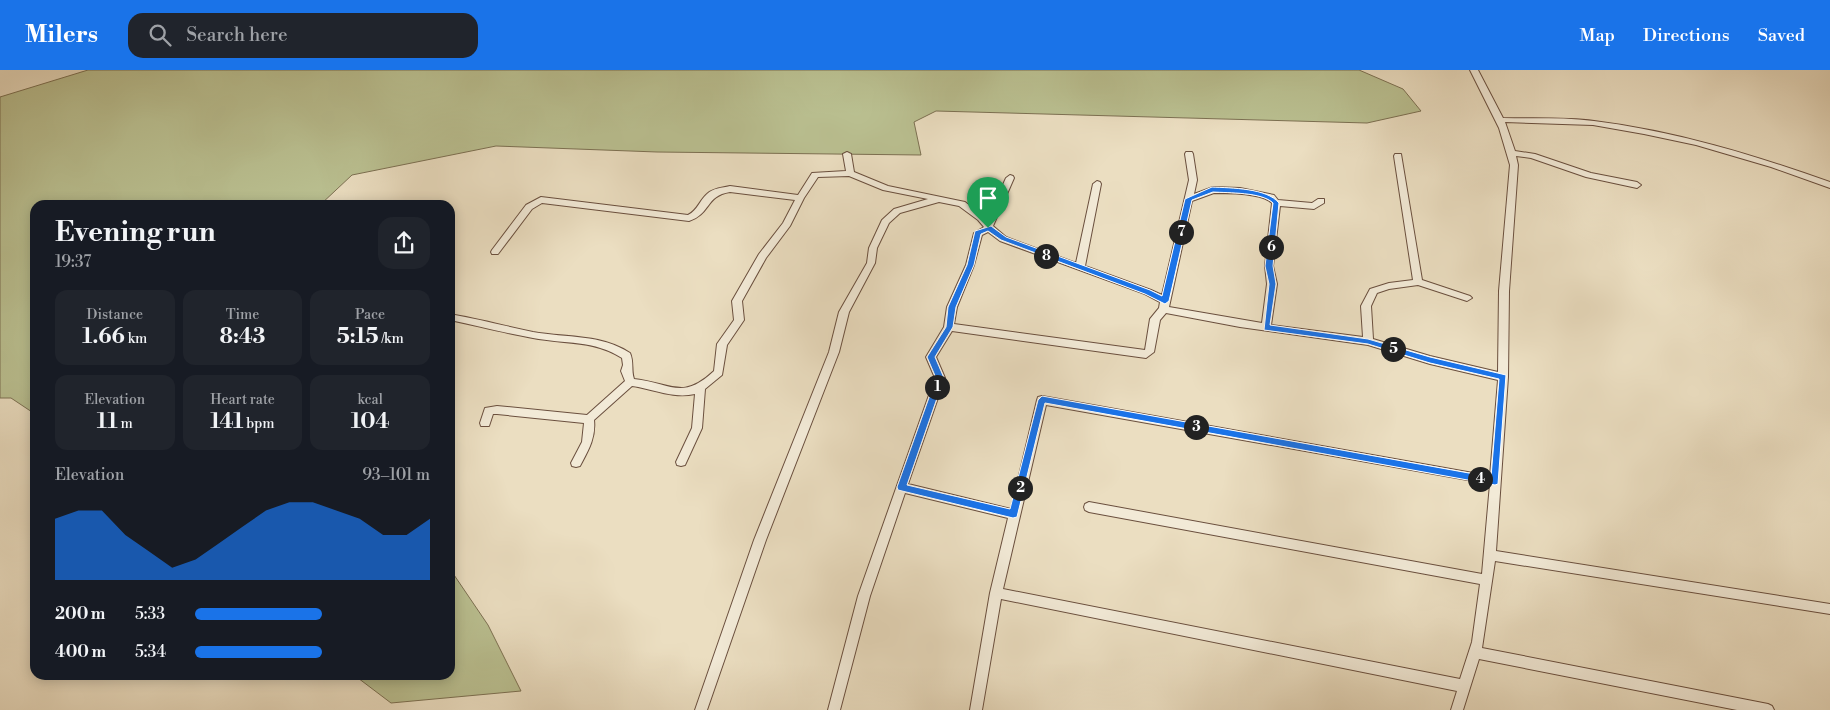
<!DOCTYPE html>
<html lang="en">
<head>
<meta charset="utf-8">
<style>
	:root { --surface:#171b24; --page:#20242c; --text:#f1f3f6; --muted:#9ea1a6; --accent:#1a73e8 }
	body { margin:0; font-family:"Libre Bodoni",serif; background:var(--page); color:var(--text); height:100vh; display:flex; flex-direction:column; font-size:19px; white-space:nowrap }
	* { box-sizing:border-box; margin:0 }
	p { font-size:16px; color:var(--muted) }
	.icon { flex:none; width:28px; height:28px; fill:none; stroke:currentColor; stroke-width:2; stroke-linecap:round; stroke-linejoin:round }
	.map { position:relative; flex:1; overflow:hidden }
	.details { position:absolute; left:30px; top:130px; width:425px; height:480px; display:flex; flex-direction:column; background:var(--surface); border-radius:15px; box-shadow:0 2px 12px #0003 }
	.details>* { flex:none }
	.pin { position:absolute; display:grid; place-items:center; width:42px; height:42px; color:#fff; margin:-51px -21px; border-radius:50% 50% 50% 0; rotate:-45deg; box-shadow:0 0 5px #0007 }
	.pin .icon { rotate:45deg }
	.km { position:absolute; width:25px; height:25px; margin:-12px; border-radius:50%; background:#222; color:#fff; font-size:14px; line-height:25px; text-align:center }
	.round { display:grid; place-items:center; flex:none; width:52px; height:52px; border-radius:15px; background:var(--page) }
	.overview { display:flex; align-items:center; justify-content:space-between; height:85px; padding:0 25px }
	h1 { font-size:28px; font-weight:700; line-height:38px }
	.figures { display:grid; grid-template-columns:repeat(3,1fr); gap:8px; height:85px; padding:5px 25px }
	.figures div { display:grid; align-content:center; border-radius:12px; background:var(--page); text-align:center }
	.figures b { font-size:21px; font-weight:700 }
	.figures small { font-size:14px; font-weight:400 }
	.figures p { font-size:14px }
	.chart { height:140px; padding:10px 25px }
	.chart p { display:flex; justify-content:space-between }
	.chart svg { width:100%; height:90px; margin-top:5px; fill:var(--accent); opacity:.7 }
	ul { padding:0 25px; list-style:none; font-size:16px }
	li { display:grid; grid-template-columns:80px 60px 1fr; align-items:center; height:38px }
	li i { height:12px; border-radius:6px; background:var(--accent) }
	header { display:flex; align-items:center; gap:30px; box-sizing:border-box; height:70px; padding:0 25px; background:var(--accent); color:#fff }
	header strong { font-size:24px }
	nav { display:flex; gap:28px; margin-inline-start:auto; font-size:18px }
	.search { width:350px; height:45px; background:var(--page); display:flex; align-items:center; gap:12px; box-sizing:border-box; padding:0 18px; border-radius:15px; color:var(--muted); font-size:19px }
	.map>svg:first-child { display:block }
</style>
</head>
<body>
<header>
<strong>Milers</strong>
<div class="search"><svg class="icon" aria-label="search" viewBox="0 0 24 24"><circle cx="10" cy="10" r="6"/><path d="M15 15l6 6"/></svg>Search here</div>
<nav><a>Map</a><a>Directions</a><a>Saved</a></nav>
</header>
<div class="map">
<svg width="1830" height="640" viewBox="0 0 1830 640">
	<rect width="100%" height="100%" fill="#ebdec1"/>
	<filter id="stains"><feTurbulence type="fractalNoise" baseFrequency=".004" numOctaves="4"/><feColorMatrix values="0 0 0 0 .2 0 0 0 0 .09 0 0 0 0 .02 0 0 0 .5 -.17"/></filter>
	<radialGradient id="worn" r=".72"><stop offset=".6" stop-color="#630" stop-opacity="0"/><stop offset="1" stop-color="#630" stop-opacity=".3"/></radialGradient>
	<path fill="#bac091" stroke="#7c7052" d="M88,0H1359L1403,19L1421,41L1367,53L936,41L914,52L921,85L657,82L496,76L352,105L320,135H35V344L11,328H0V27Z
		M450,499L488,555L521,621L391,633L354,605H450Z"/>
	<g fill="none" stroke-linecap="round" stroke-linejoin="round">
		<g stroke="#6a4f3e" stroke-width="2">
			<path id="street" d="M1470,0H1478L1503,48C1533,49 1564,47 1594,51C1675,61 1754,85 1830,112V118L1771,97L1696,75L1644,64L1593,55L1505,52L1515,81L1535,84L1591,103L1637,112L1641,115L1637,118L1586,107L1531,88L1516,86L1518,95L1509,221L1508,307L1496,481L1830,534V544L1495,491L1482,578L1768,634L1772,636L1774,640H1737L1479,589L1463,640H1451L1457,621L1001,529L982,640H970L990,523L1008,448L905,423L870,526L840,640H828L858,526L935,308L926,287L944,257L947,237L966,195L974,163L984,157L978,150L959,136L939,132L900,143L889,153L877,178L875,193L849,242L839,282L766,470L707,640H695L754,470L829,282L839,242L867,193L869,178L882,150L894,139L928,129L883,120L849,106L818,107L804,128L790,156L766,188L742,231L744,250L727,275L722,305L705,319L702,358L685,395L681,396L677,395L676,392L692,358L695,324C673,329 653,319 632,316L594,350C596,368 588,381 580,396L576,397L572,396L571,393L582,372L584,353L497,344H493L489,356H481L480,353L485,338L497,336L587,345L625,311L621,301L623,295L622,288C595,270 564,274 533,268C505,263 478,256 450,250V244C478,249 505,256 533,262C567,268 601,264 630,283C634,292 631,300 634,309C671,313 682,331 714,301L717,274L734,250L732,231L759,184L783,153L795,130L730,122C705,126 711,144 689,151L542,133L532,139L498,184H492L491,182L492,180L526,135L541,127L688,145C698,140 699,131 707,124C713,118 722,118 730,116L798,125L812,103L846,101L843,84L847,82L851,84L854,102L888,116L965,132L987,150L1006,108L1010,105L1013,106L1014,108L993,156L1006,167L1076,193L1093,114L1097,111L1100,112L1101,114L1085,196L1151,220L1162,225L1189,110L1185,84L1186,82H1192L1193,84L1197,110L1194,124L1213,117L1240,118L1274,125L1278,130L1312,133L1318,129H1324V133L1314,139L1280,136L1273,196L1277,214L1271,255L1363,267L1361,236L1370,219L1389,213L1413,210L1394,86L1395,84H1401L1422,210L1470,226L1472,228L1467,231L1418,215L1389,219L1377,223L1371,236L1373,269L1430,286L1498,302L1499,221L1510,95L1499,58ZM1214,123C1228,123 1263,123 1272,133L1265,196L1267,214L1262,253L1169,237L1192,131ZM988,162L1000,171L1145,224L1160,232L1159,238L1150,249L1145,280L954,254L957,237L974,195L982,165ZM1166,243L1240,257L1368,275L1430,294L1498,310L1490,406L1042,326L1038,327L1037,330L1011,439L908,414L945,308L936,287L952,261L1146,288L1154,282L1160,250ZM1046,335L1490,414L1482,504L1089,432L1085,434L1084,437L1085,440L1089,442L1480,514L1472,572L1460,609L1003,519Z"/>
		</g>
		<use href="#street" fill="#f2ead7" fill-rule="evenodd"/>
	</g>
	<path fill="#1a73e8" stroke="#fff" fill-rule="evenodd" d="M1212,117C1231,118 1267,118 1279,133L1273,196L1276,214L1270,255L1368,269L1430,287L1506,305L1498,414L1495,415L1045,333L1017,447L1013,448L898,420L897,417L936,308L927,287L946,257L948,237L967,195L975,161L991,156L1006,167L1150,220L1162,226L1185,129ZM1213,122C1228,123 1262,122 1273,133L1265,196L1269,214L1264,260L1368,274L1430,293L1499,309L1491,407L1042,326L1038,330L1010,439L907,415L944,308L935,287L953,257L956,237L974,195L981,164L988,161L1001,170L1145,224L1165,234L1169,231L1192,130Z"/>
	<rect width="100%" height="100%" filter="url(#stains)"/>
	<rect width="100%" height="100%" fill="url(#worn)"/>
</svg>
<div class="pin" style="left:988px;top:158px;background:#1e9e55"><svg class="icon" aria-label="arrive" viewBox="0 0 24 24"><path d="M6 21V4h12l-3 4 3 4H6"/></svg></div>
<b class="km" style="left:937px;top:317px">1</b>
<b class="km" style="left:1020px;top:418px">2</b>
<b class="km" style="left:1196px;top:357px">3</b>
<b class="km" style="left:1480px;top:409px">4</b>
<b class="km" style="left:1393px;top:279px">5</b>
<b class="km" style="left:1271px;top:177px">6</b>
<b class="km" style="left:1181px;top:162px">7</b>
<b class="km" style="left:1046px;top:186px">8</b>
<section class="details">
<div class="overview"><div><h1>Evening run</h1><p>19:37</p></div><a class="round"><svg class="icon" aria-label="share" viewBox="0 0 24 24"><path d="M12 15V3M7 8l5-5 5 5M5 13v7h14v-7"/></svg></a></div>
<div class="figures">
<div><p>Distance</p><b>1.66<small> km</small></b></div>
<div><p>Time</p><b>8:43</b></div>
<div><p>Pace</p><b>5:15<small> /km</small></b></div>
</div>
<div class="figures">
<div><p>Elevation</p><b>11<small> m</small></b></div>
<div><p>Heart rate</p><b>141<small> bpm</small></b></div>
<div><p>kcal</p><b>104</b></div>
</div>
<div class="chart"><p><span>Elevation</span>93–101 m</p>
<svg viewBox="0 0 160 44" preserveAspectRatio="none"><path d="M0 44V14L10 10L20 10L30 22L40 30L50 38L60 34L70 26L80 18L90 10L100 6L110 6L120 10L130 14L140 22L150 22L160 14V44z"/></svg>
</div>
<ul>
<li><b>200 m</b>5:33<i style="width:54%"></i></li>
<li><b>400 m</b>5:34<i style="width:54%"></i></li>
</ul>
</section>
</div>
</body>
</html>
